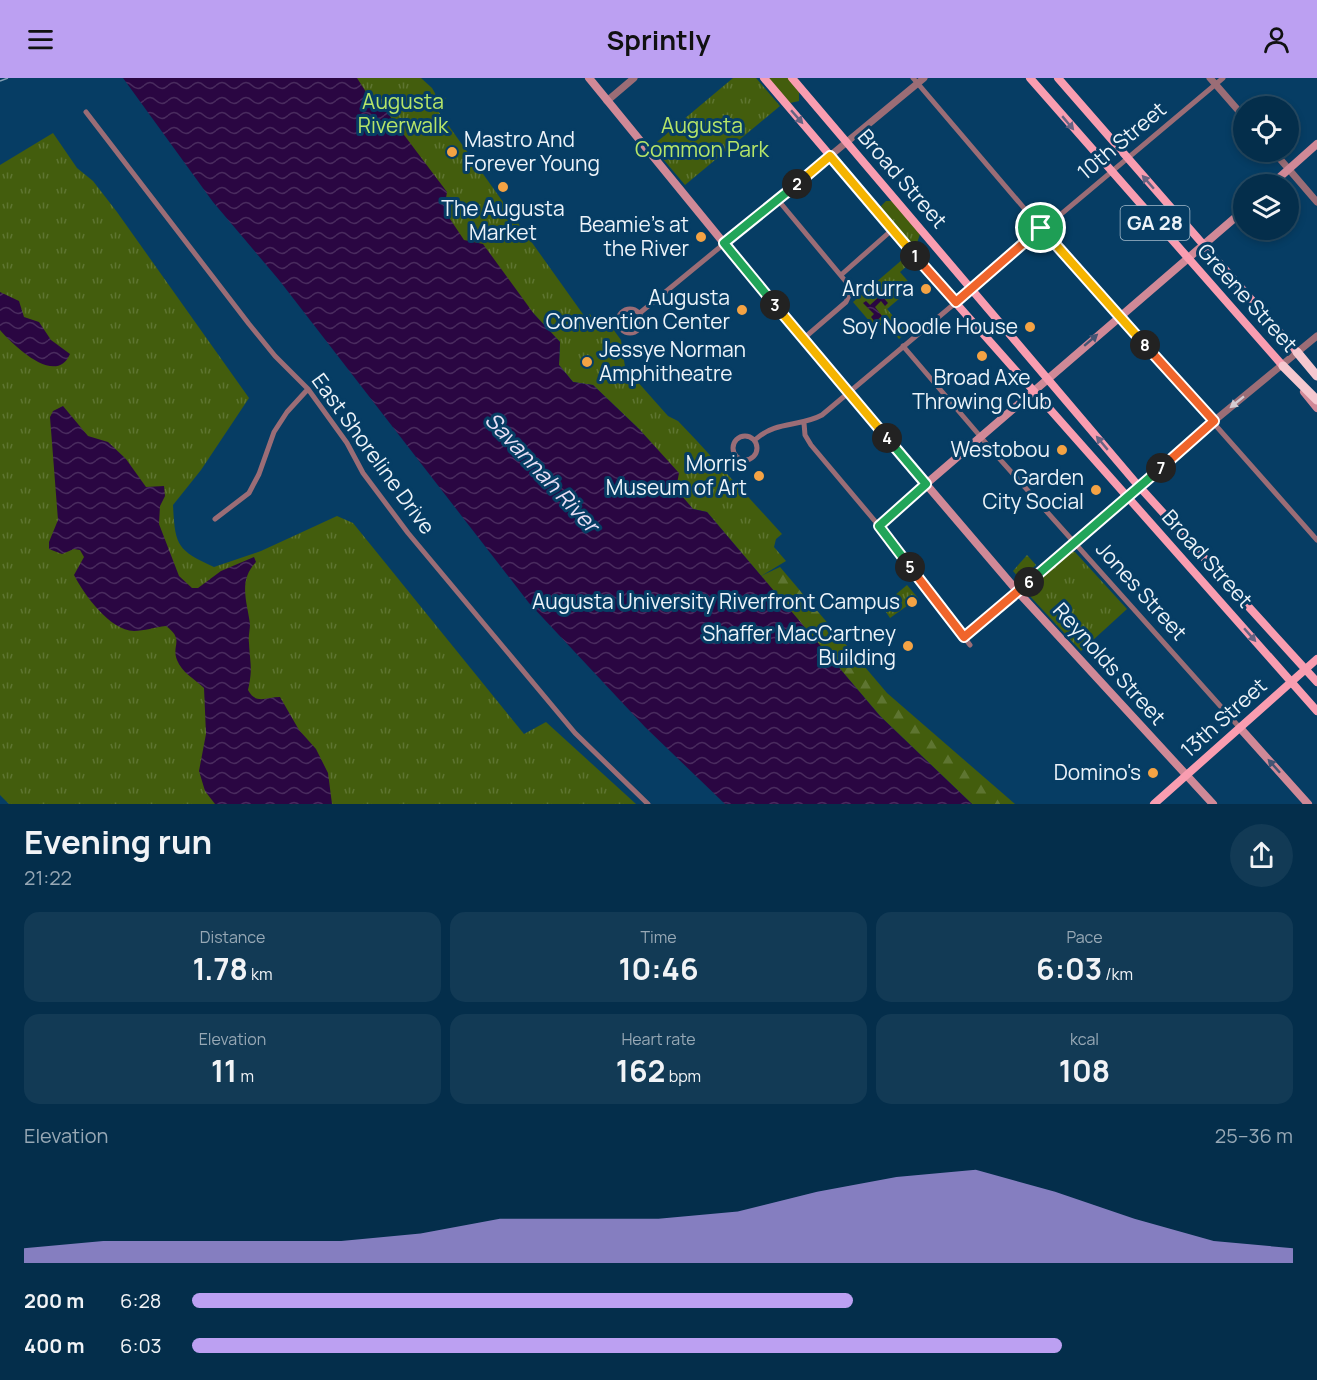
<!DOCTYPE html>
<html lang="en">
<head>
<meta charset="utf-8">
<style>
	:root { --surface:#042e4b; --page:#123a55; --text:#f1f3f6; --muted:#97a8b5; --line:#254a63; --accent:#bca0f2 }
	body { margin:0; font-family:Manrope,sans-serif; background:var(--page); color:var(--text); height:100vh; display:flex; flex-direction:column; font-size:22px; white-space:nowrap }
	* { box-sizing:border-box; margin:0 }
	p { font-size:20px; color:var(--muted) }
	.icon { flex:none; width:33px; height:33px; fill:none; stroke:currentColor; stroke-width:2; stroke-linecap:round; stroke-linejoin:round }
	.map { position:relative; height:726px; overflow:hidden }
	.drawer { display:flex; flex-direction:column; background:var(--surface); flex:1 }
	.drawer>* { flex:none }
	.controls { position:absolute; left:1233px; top:18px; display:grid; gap:12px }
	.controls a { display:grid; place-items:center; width:66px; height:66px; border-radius:50%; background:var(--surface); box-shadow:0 3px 9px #0003,0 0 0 2px var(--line); font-size:30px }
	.pin { position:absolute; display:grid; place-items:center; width:51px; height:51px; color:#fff; margin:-26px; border:3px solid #fff; border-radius:50%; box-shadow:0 2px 6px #0007 }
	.km { position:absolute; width:30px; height:30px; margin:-15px; border-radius:50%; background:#222; color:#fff; font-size:16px; line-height:30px; text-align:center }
	.round { display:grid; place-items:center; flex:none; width:63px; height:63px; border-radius:32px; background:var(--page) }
	.headline { display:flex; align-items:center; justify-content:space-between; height:102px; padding:0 24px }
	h1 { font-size:33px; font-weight:700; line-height:45px }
	.figures { display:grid; grid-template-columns:repeat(3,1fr); gap:9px; height:102px; padding:6px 24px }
	.figures div { display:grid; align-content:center; border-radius:15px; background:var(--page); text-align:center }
	.figures b { font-size:30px; font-weight:700 }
	.figures small { font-size:16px; font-weight:400 }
	.figures p { font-size:16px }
	.chart { height:168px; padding:12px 24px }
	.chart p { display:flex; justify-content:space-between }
	.chart svg { width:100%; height:108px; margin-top:6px; fill:var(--accent); opacity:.7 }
	ul { padding:0 24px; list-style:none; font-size:20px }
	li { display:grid; grid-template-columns:96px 72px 1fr; align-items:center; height:45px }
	li i { height:15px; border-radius:8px; background:var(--accent) }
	header { display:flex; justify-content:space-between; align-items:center; height:78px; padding:0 24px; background:var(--accent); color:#111; font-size:27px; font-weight:700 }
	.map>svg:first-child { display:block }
</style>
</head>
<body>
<header><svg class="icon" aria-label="menu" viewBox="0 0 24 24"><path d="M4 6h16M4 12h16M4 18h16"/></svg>Sprintly<svg class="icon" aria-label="person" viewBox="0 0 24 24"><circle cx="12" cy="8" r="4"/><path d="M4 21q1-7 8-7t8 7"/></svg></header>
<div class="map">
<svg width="1317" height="726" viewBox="0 0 1317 726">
	<defs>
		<pattern id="grass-tufts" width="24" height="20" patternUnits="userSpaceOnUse" patternTransform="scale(1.5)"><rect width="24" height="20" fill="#435d0d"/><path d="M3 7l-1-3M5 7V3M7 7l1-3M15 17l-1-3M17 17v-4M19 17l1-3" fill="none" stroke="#5e7531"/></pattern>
		<pattern id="forest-firs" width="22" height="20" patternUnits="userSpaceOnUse" patternTransform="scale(1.5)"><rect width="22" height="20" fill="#435d0d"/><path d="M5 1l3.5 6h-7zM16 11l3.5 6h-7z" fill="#5e7531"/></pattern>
		<pattern id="cemetery-stones" width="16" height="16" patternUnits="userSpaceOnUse" patternTransform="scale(1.5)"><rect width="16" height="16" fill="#435d0d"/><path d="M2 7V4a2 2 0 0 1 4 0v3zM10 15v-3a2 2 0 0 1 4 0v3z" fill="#5e7531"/></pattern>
		<pattern id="water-waves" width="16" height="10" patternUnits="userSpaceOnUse" patternTransform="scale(1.5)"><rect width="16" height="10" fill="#2a0642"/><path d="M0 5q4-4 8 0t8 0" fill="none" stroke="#492b5e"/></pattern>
	</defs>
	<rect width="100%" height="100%" fill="#063d64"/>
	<path fill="url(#grass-tufts)" d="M332,0H421L432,10L437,19L446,20L436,30L585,239L590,236L602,254L610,247L621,262L625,289L636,302L668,338L678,343L697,363L782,456L776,461L774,469L786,483L761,498L707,434L693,431L675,411L678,395L639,351L593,307L573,304L559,287L560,264L534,236L463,173Z
		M733,0H756L780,28L685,107L652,68Z
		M768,0H788L799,14V23L790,25Z
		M53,55L77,90L93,103L117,134L249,320L201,392L173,427C175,468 177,472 214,489L261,473L337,438L353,445L524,656L546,644L636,726H9L0,717V87Z
		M886,123H893L920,156L917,165L908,164L882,132L881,128Z
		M903,181L908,187L900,194L913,209L887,231L907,254L899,261L884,244L876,251L853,224Z
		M1070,473L1075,474L1127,531L1081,573L1027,515L1028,510Z
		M907,507L918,520L890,540L882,528Z"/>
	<path fill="url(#forest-firs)" d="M780,489L887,615L1015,726H972L880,638L761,498Z"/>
	<path fill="url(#cemetery-stones)" d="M1027,477L1036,487L1020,501L1013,493Z"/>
	<path fill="url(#water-waves)" d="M123,0H357L377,31L386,33L447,114L444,132L464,162L483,166L534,236L560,264L559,287L573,304L593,307L639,351L679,395L676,411L693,431L707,434L880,638L972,726H725L645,649L529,525L279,202L213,124Z
		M0,214L19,223L24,239L39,244L51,262L70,276C56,309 13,267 0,252Z
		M881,217L888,225L885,228L881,223L875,229L882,238L875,244L871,239L874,236L863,225L866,223L870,227Z
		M63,328L88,358L108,364L126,381L146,409L164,408L165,418L160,428L159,446L179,498L192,510H198L221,493L254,479L256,484C238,503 247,523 250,546C250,552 248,559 249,565C250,586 253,590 248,612C256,627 266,619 280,619L299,652L316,671L328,695L332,726H215L205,713L199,693L206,656L204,610C195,601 182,595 177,582C171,567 185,562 166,548C155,549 144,553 134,553C110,553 83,515 74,497L84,479L80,472L74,471L62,476L49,471V464L58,442L50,339L53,333Z"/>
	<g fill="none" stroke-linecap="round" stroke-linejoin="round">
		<path stroke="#9b6d76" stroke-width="5" d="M913,0L1041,150L1317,462
			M86,34L249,246L275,278L308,311L347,365L363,395L408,455L575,655L648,726
			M778,122L852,211L846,224L803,261
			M841,197L893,151
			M618 243a12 12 0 1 1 24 0a12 12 0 1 1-24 0Z
			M641,234L725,165
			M903,268L997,378L1240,650
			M804,345L805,357L811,367L885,455L970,567
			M733 370a12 12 0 1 1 24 0a12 12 0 1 1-24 0Z
			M756,361C776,343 800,349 822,337L1223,0
			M215,441L249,415L259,396L274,354L287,334L308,311
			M879,448L926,406
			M964,559L1018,514"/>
		<path stroke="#9b6d76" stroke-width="7" d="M1210,0L1244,39
			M607,23L634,0
			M1274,74L1317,124
			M725,165L924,0
			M1018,514L1214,343L1317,258"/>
		<path stroke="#d08997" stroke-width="8" d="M589,0L799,257L1018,514L1213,726
			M1272,106L1317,66
			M1304,314L1317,330
			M926,406L1244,132
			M1240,650L1308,726"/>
		<path stroke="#f99db0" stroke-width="8" d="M764,0L947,215L1317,633
			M792,0L1136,405L1317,604
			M1030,0L1283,288
			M1058,0L1297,274
			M1154,726L1317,581"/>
		<path stroke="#f5c8cf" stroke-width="9" d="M1297,274L1317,298
			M1283,288L1317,322"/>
		<path stroke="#85a1b6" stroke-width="1.5" stroke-dasharray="9 4.5" stroke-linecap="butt" d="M0,3L8,0"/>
	</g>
	<defs><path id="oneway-solid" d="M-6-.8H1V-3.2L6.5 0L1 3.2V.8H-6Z" transform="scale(1.5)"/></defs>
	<g fill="#676382">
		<use href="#oneway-solid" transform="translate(797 39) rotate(49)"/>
		<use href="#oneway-solid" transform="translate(1068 45) rotate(50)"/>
		<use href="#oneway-solid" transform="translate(1148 104) rotate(-131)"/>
		<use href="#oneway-solid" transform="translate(1102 365) rotate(-130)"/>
		<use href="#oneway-solid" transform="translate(1250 557) rotate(49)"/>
	</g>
	<g fill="#435473">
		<use href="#oneway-solid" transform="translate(1091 262) rotate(-41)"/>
		<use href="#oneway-solid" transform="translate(1274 688) rotate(-132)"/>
	</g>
	<use fill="#d4cbd2" href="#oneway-solid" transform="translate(1237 324) rotate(141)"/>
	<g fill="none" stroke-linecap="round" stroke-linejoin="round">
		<g stroke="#fff" stroke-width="12">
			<path id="split-1" d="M915,178L956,224L1041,150"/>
		</g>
		<g stroke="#fff" stroke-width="12">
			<path id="split-2" d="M797,106L830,78L915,178"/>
		</g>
		<g stroke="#fff" stroke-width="12">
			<path id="split-3" d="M775,227L724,165L797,106"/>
		</g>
		<g stroke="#fff" stroke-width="12">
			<path id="split-4" d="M775,227L887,360"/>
		</g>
		<g stroke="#fff" stroke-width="12">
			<path id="split-5" d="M887,360L926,406L879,448L910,489"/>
		</g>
		<g stroke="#fff" stroke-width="12">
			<path id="split-6" d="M910,489L964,559L1029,504"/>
		</g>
		<g stroke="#fff" stroke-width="12">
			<path id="split-7" d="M1029,504L1161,390"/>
		</g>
		<g stroke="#fff" stroke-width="12">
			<path id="split-8" d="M1145,267L1214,343L1161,390"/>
		</g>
		<g stroke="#fff" stroke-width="12">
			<path id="split-9" d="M1041,150L1145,267"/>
		</g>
		<use href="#split-1" stroke="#f0652b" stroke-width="8"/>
		<use href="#split-2" stroke="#f5b400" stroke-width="8"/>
		<use href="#split-3" stroke="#22a559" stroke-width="8"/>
		<use href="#split-4" stroke="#f5b400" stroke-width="8"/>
		<use href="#split-5" stroke="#22a559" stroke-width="8"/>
		<use href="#split-6" stroke="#f0652b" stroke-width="8"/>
		<use href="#split-7" stroke="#22a559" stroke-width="8"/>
		<use href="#split-8" stroke="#f0652b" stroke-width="8"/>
		<use href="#split-9" stroke="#f5b400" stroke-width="8"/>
	</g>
	<g fill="#f4a344" stroke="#063d64" stroke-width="2">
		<circle cx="452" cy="74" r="6"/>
		<circle cx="503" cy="109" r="6"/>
		<circle cx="701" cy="159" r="6"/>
		<circle cx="926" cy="211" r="6"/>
		<circle cx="742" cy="232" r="6"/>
		<circle cx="1030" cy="249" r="6"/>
		<circle cx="982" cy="278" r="6"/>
		<circle cx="587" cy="284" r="6"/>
		<circle cx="1062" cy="372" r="6"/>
		<circle cx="759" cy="398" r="6"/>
		<circle cx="1096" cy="412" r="6"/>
		<circle cx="912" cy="524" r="6"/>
		<circle cx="908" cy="568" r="6"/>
		<circle cx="1153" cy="695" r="6"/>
	</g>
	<g text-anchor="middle" stroke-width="6" stroke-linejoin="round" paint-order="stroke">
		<rect fill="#063d64" stroke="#a7bccc" stroke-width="1.5" x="1120.5" y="128" width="69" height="34" rx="4.5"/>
		<g font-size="20" font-weight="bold" fill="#ecf3f9">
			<text x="1155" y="152">GA 28</text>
		</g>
		<g font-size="21" fill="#b6e568" stroke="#063d64">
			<text x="403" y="31">Augusta<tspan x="403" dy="24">Riverwalk</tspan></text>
			<text x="702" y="55">Augusta<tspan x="702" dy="24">Common Park</tspan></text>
		</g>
		<g font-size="21" fill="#ecf3f9" stroke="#063d64" text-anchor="end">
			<text x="464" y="69" text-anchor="start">Mastro And<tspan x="464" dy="24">Forever Young</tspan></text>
			<text x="503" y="138" text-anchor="middle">The Augusta<tspan x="503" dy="24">Market</tspan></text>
			<text x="689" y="154">Beamie's at<tspan x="689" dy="24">the River</tspan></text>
			<text x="914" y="218">Ardurra</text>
			<text x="730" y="227">Augusta<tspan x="730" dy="24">Convention Center</tspan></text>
			<text x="1018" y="256">Soy Noodle House</text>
			<text x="599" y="279" text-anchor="start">Jessye Norman<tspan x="599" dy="24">Amphitheatre</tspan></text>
			<text x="982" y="307" text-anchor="middle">Broad Axe<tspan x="982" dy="24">Throwing Club</tspan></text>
			<text x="1050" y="379">Westobou</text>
			<text x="747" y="393">Morris<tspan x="747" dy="24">Museum of Art</tspan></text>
			<text x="1084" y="407">Garden<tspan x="1084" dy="24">City Social</tspan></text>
			<text x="900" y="531">Augusta University Riverfront Campus</text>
			<text x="896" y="563">Shaffer MacCartney<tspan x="896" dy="24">Building</tspan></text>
			<text x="1141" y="702">Domino's</text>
		</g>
		<g font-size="21" fill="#ecf3f9" stroke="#063d64">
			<text transform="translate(1122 63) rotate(-40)" y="7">10th Street</text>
			<text transform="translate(902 101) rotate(49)" y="7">Broad Street</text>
			<text transform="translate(1247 220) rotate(48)" y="7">Greene Street</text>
			<text transform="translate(373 376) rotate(54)" y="7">East Shoreline Drive</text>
			<text transform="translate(1207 481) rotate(48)" y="7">Broad Street</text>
			<text transform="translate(1141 513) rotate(48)" y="7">Jones Street</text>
			<text transform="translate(1109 586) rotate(48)" y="7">Reynolds Street</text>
			<text transform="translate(1224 640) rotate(-42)" y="7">13th Street</text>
		</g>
		<g font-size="22" font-style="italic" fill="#e9dff5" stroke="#063d64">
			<text transform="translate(542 394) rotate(47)" y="8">Savannah River</text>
		</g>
	</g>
</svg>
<div class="controls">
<a><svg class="icon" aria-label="locate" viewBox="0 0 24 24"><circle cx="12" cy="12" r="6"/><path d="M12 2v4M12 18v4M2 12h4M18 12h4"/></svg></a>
<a><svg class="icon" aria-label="layers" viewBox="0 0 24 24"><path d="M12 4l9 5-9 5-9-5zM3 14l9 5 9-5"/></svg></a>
</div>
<div class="pin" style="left:1041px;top:150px;background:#1e9e55"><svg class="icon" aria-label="arrive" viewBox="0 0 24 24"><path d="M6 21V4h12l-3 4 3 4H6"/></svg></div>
<b class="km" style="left:915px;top:178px">1</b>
<b class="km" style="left:797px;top:106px">2</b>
<b class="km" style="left:775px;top:227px">3</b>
<b class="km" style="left:887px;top:360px">4</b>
<b class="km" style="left:910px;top:489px">5</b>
<b class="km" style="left:1029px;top:504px">6</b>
<b class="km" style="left:1161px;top:390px">7</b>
<b class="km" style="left:1145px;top:267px">8</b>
</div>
<section class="drawer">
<div class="headline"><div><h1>Evening run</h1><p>21:22</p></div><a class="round"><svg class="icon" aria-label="share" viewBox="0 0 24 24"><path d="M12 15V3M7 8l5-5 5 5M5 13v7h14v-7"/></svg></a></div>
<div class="figures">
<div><p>Distance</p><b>1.78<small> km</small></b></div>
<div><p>Time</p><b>10:46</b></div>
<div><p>Pace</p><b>6:03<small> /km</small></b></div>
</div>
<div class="figures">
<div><p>Elevation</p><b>11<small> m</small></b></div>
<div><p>Heart rate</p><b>162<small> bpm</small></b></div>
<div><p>kcal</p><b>108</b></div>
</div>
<div class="chart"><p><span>Elevation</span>25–36 m</p>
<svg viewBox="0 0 160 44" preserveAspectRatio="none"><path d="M0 44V38L10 35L20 35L30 35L40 35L50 32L60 26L70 26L80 26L90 23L100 15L110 9L120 6L130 15L140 26L150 35L160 38V44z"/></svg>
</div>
<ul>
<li><b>200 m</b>6:28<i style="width:60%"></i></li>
<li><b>400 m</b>6:03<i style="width:79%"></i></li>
</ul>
</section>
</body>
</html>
